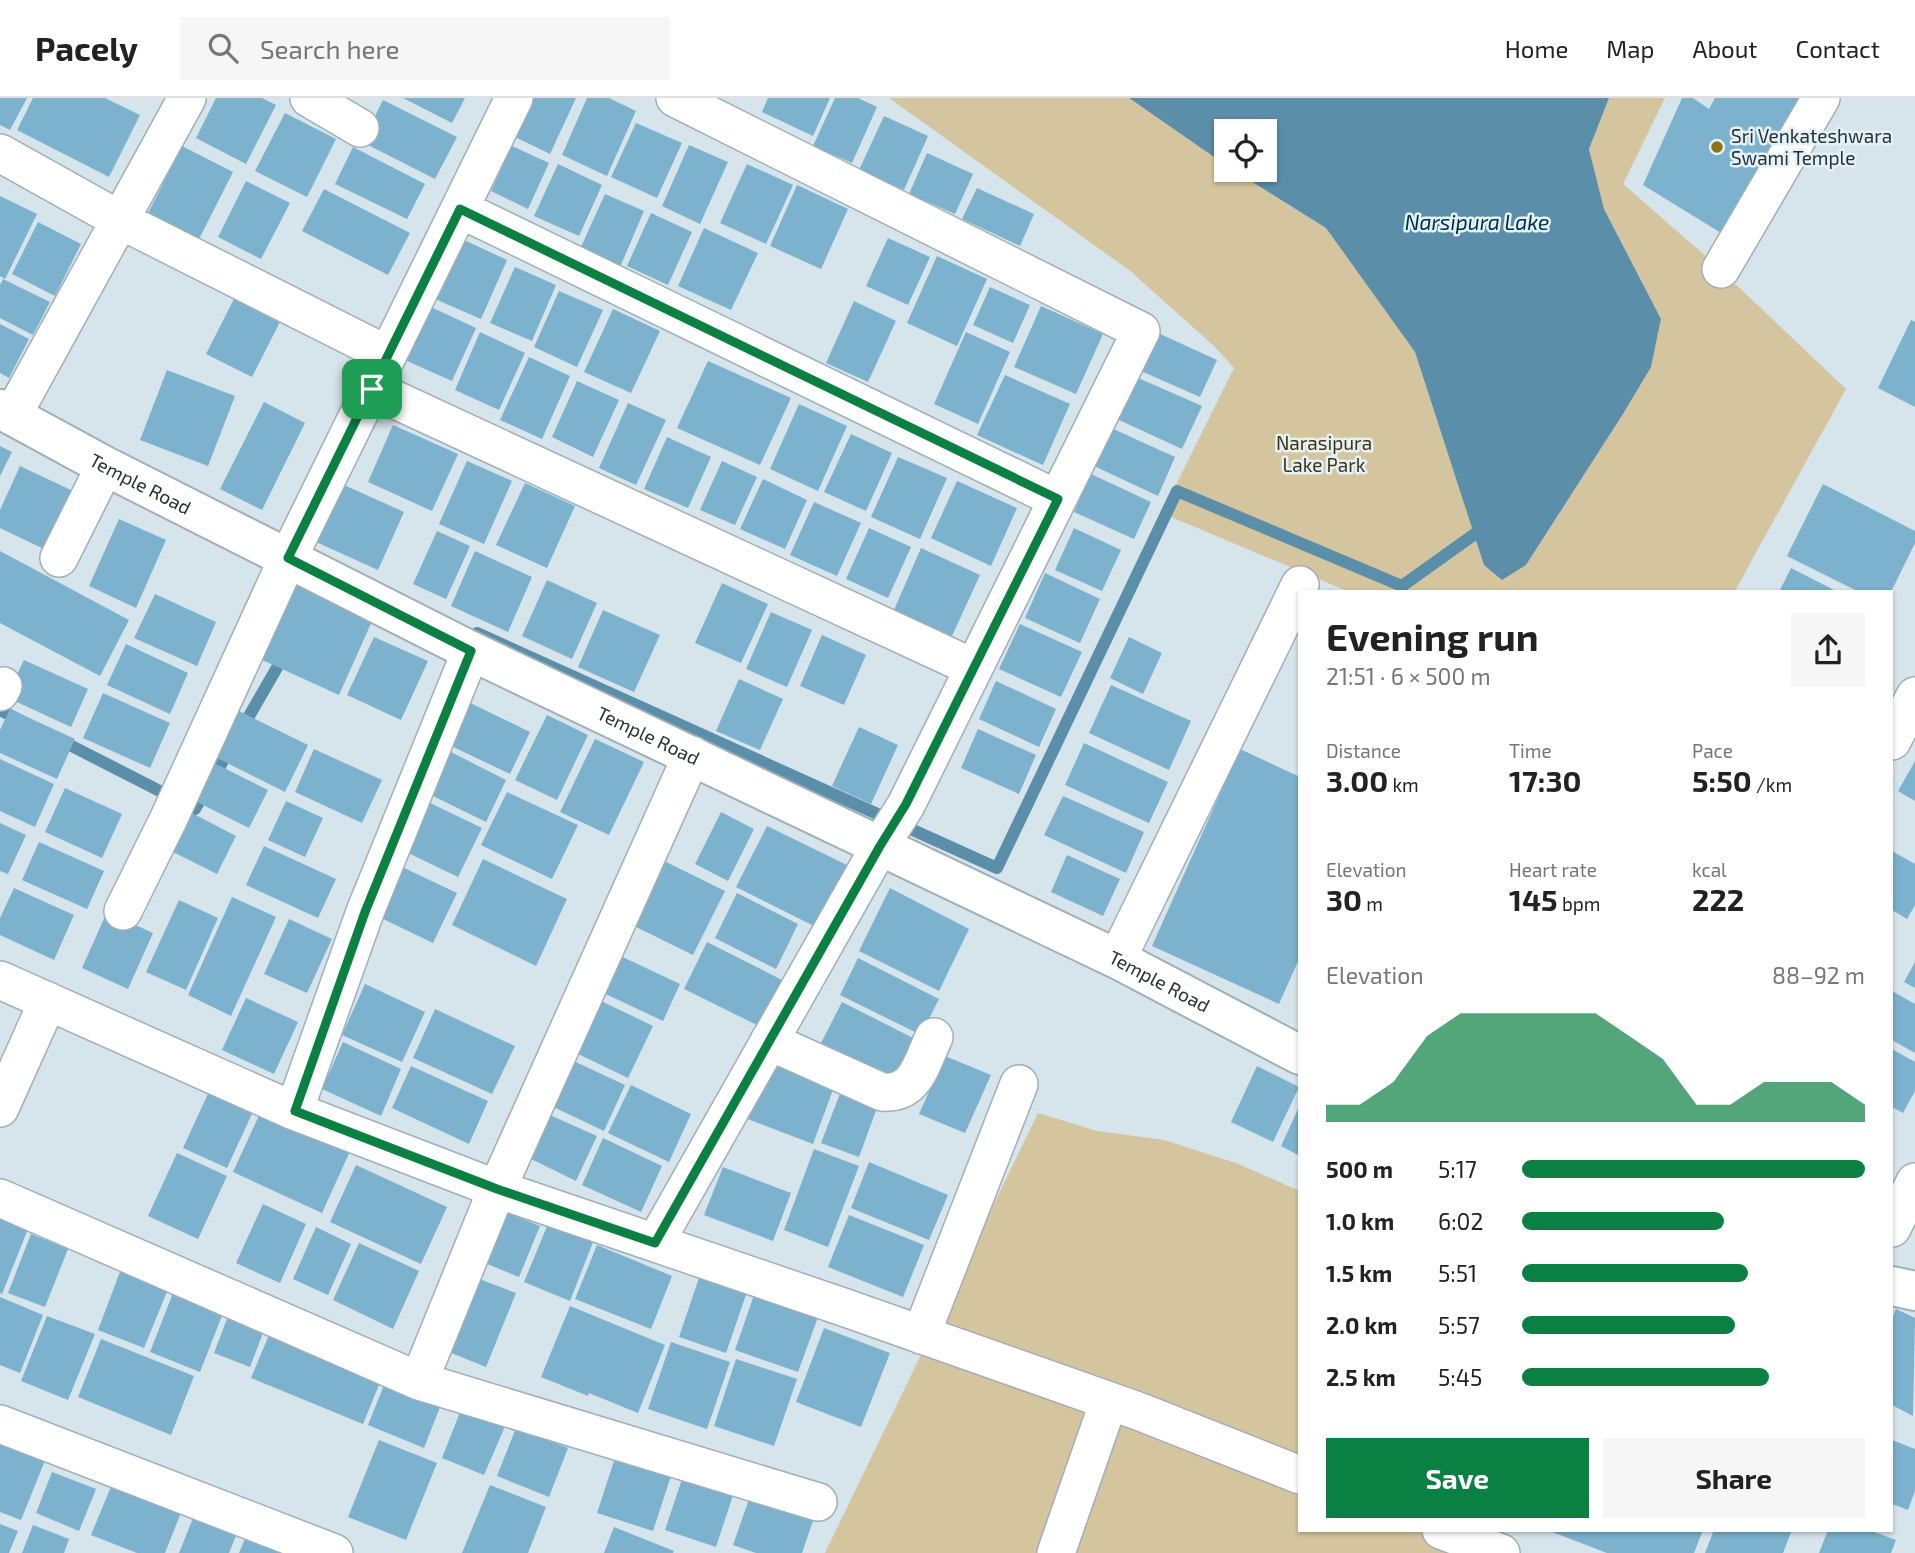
<!DOCTYPE html>
<html lang="en">
<head>
<meta charset="utf-8">
<style>
	:root { --surface:#fff; --page:#f6f6f6; --text:#222; --muted:#767676; --line:#e0e0e0; --accent:#0b8043 }
	body { margin:0; font-family:"Exo 2",sans-serif; background:var(--page); color:var(--text); height:100vh; display:flex; flex-direction:column; font-size:26px; white-space:nowrap }
	* { box-sizing:border-box; margin:0 }
	p { font-size:23px; color:var(--muted) }
	.icon { flex:none; width:38px; height:38px; fill:none; stroke:currentColor; stroke-width:2; stroke-linecap:round; stroke-linejoin:round }
	.map { position:relative; flex:1; overflow:hidden }
	.panel { position:absolute; left:1298px; top:492px; width:595px; height:942px; display:flex; flex-direction:column; background:var(--surface); border-radius:0px; box-shadow:0 2px 5px #0004 }
	.panel>* { flex:none }
	.fabs { position:absolute; left:1214px; top:21px; display:grid; gap:14px }
	.fabs a { display:grid; place-items:center; width:63px; height:63px; border-radius:0px; background:var(--surface); box-shadow:0 2px 5px #0004; font-size:35px }
	.pin { position:absolute; display:grid; place-items:center; width:60px; height:60px; color:#fff; margin:-30px; border-radius:14px; box-shadow:0 4px 10px #0006 }
	.round { display:grid; place-items:center; flex:none; width:74px; height:74px; border-radius:0px; background:var(--page) }
	.headline { display:flex; align-items:center; justify-content:space-between; height:119px; padding:0 28px }
	h1 { font-size:38px; font-weight:700; line-height:52px }
	.figures { display:grid; grid-template-columns:repeat(3,1fr); gap:10px; height:119px; padding:7px 28px }
	.figures div { display:grid; align-content:center }
	.figures b { font-size:30px; font-weight:700 }
	.figures small { font-size:19px; font-weight:400 }
	.figures p { font-size:19px }
	.chart { height:196px; padding:14px 28px }
	.chart p { display:flex; justify-content:space-between }
	.chart svg { width:100%; height:126px; margin-top:7px; fill:var(--accent); opacity:.7 }
	.primary-button { display:flex; gap:14px; margin-top:auto; padding:14px 28px }
	.primary-button a { flex:1; height:80px; border-radius:0px; background:var(--accent); color:#fff; font-size:28px; font-weight:700; line-height:80px; text-align:center }
	.primary-button a+a { background:var(--page); color:var(--text) }
	ul { padding:0 28px; list-style:none; font-size:23px }
	li { display:grid; grid-template-columns:112px 84px 1fr; align-items:center; height:52px }
	li i { height:18px; border-radius:9px; background:var(--accent) }
	header { display:flex; align-items:center; gap:42px; box-sizing:border-box; height:98px; padding:0 35px; background:var(--surface); border-bottom:2px solid var(--line) }
	header strong { font-size:33px }
	nav { display:flex; gap:38px; margin-inline-start:auto; font-size:24px }
	.search { width:490px; height:63px; background:var(--page); display:flex; align-items:center; gap:18px; box-sizing:border-box; padding:0 24px; border-radius:0px; color:var(--muted); font-size:26px }
	.map>svg:first-child { display:block }
</style>
</head>
<body>
<header>
<strong>Pacely</strong>
<div class="search"><svg class="icon" aria-label="search" viewBox="0 0 24 24"><circle cx="10" cy="10" r="6"/><path d="M15 15l6 6"/></svg>Search here</div>
<nav><a>Home</a><a>Map</a><a>About</a><a>Contact</a></nav>
</header>
<div class="map">
<svg width="1915" height="1455" viewBox="0 0 1915 1455">
	<rect width="100%" height="100%" fill="#d6e4ec"/>
	<path fill="#d4c59e" d="M889,0H1129L1227,68V72H1233L1326,130L1415,254L1484,466L1526,467L1623,316L1651,268L1661,221L1604,111L1589,51L1609,0H1665L1623,86L1709,161L1846,291L1735,493H1347L1162,415L1234,270L1214,248L1129,172Z
		M1038,1015L1097,1033L1164,1042L1236,1065L1300,1093V1432H1487L1478,1455H825Z"/>
	<path fill="#5a8ea9" d="M1129,0H1609L1589,51L1604,111L1661,221L1651,269L1623,316L1526,467L1502,482L1484,467L1415,254L1326,130L1233,72H1265V33H1227V68Z"/>
	<g fill="none" stroke-linecap="round" stroke-linejoin="round">
		<path stroke="#5a8ea9" stroke-width="12" d="M477,535L997,770L1177,393L1402,488L1486,428
			M0,612L23,624
			M241,632L286,554
			M58,641L195,711L230,651"/>
	</g>
	<path fill="#7cb2cd" d="M0,0H27L10,32L0,27Z
		M33,0H105L140,17L109,79L17,32Z
		M216,0H262L276,7L246,66L196,40Z
		M403,0H465L452,25Z
		M523,0H576L550,56L507,35Z
		M587,0H609L636,13L607,78L562,57Z
		M768,0H830L813,38L762,14Z
		M835,0H858L877,9L852,65L813,48Z
		M1682,0H1693L1709,11L1715,0H1801L1726,138L1643,87Z
		M383,2L457,39L435,81L362,44Z
		M285,15L336,41L307,99L255,73Z
		M884,18L928,38L904,92L859,72Z
		M636,25L682,45L657,100L611,79Z
		M689,47L728,64L700,126L662,108Z
		M182,48L233,74L196,147L145,121Z
		M512,48L549,65L528,111L491,93Z
		M353,49L425,86L407,121L335,86Z
		M927,55L973,76L955,116L909,96Z
		M558,66L602,87L579,138L534,118Z
		M747,66L793,87L766,146L720,125Z
		M246,83L290,105L261,161L218,139Z
		M797,87L848,111L821,171L770,148Z
		M977,90L1034,116L1020,148L962,121Z
		M324,91L410,135L388,177L302,133Z
		M605,96L644,113L620,169L580,151Z
		M0,98L37,116L5,181L0,178Z
		M651,115L692,134L668,187L627,168Z
		M38,124L81,146L55,198L12,176Z
		M704,130L758,155L731,212L678,188Z
		M888,140L930,159L908,207L866,188Z
		M462,141L507,162L481,221L435,201Z
		M937,158L987,181L957,248L907,225Z
		M515,169L556,187L532,243L490,225Z
		M3,181L50,204L33,237L0,220V187Z
		M990,189L1030,207L1013,245L973,227Z
		M559,193L603,212L577,269L534,249Z
		M235,199L281,222L252,279L206,256Z
		M854,203L896,223L868,284L826,265Z
		M1041,208L1103,236L1076,296L1014,269Z
		M431,209L476,230L452,283L407,263Z
		M613,211L660,233L631,295L584,274Z
		M1911,222L1915,224V309L1878,290Z
		M0,226L29,241L9,280L0,275Z
		M480,234L525,255L499,312L455,292Z
		M966,234L1010,254L978,326L934,306Z
		M1158,235L1217,262L1200,299L1141,273Z
		M529,259L570,278L542,341L500,322Z
		M708,263L791,300L760,367L677,330Z
		M167,272L235,298L208,368L140,342Z
		M1005,277L1070,306L1043,367L977,337Z
		M1136,279L1202,308L1182,351L1117,321Z
		M577,283L619,302L593,359L552,339Z
		M264,304L305,325L262,412L220,391Z
		M628,305L666,322L636,387L599,370Z
		M799,306L847,328L818,393L770,371Z
		M393,327L458,356L432,413L368,384Z
		M1109,329L1175,359L1158,398L1092,367Z
		M851,336L892,355L866,413L824,394Z
		M667,339L711,359L688,410L644,391Z
		M0,348L12,354L0,378Z
		M898,359L947,380L920,441L871,419Z
		M467,363L512,383L484,446L439,426Z
		M722,363L757,379L735,427L700,412Z
		M20,368L73,393L46,452L0,430V412Z
		M1091,376L1151,404L1134,441L1074,414Z
		M763,381L807,402L785,451L740,431Z
		M957,383L1017,410L991,468L931,440Z
		M525,385L575,408L547,470L496,447Z
		M342,386L404,414L378,472L316,444Z
		M1823,386L1915,433V445L1891,494H1859L1787,458Z
		M814,404L861,425L837,478L790,457Z
		M119,421L166,442L136,510L89,488Z
		M869,430L911,449L888,500L846,481Z
		M1074,430L1121,452L1102,493L1055,472Z
		M437,433L470,448L446,501L413,486Z
		M921,450L980,477L952,538L894,512Z
		M0,453L129,522L100,578L0,525Z
		M475,453L532,479L508,534L451,508Z
		M1791,470L1838,494H1779Z
		M1045,475L1100,501L1080,545L1025,520Z
		M547,482L597,505L572,561L522,538Z
		M295,485L373,521L339,597L260,561Z
		M722,485L768,506L741,565L695,545Z
		M155,496L216,524L197,568L134,540Z
		M603,512L660,537L634,594L578,569Z
		M771,514L812,532L787,589L746,571Z
		M1020,526L1082,554L1061,599L999,571Z
		M822,537L866,557L844,607L800,588Z
		M374,539L428,563L401,622L347,597Z
		M1129,539L1162,555L1143,596L1110,580Z
		M126,546L188,575L170,616L107,587Z
		M24,562L88,591L71,629L6,599Z
		M739,581L783,601L760,652L716,633Z
		M996,583L1056,611L1039,649L979,621Z
		M1111,587L1191,623L1169,672L1089,635Z
		M103,595L170,625L150,670L83,640Z
		M466,603L530,634L510,676L445,645Z
		M10,611L75,641L57,681L0,655V632Z
		M239,613L308,647L285,694L215,659Z
		M547,617L588,637L557,702L515,682Z
		M859,629L898,647L871,706L832,688Z
		M978,631L1036,657L1019,696L961,670Z
		M595,641L644,664L609,737L560,714Z
		M1084,645L1168,684L1149,725L1065,687Z
		M314,651L382,682L362,725L295,694Z
		M1240,651L1300,679V859L1279,906L1152,848Z
		M447,652L506,682L486,724L427,695Z
		M0,661L54,686L35,729L0,713Z
		M208,662L268,692L249,730L189,700Z
		M1915,663V703L1898,693Z
		M65,690L122,716L102,760L45,734Z
		M507,694L578,727L552,781L481,747Z
		M1063,698L1144,734L1126,775L1044,737Z
		M286,703L323,720L305,759L268,742Z
		M428,704L482,730L458,779L404,753Z
		M186,712L236,738L217,776L167,751Z
		M721,714L754,731L728,783L695,766Z
		M0,725L26,737L8,776L0,773Z
		M767,728L847,767L816,829L736,789Z
		M39,744L104,773L87,811L22,782Z
		M264,748L336,781L318,820L246,787Z
		M1892,753L1915,766V807L1907,821L1892,812Z
		M1067,757L1120,781L1103,818L1051,794Z
		M656,759L725,793L693,857L624,823Z
		M483,761L567,801L536,868L452,827Z
		M402,769L457,795L433,845L379,819Z
		M14,790L74,817L54,862L0,837V820Z
		M890,790L969,831L939,893L859,853Z
		M737,795L798,826L776,871L715,840Z
		M232,799L276,819L231,918L188,897Z
		M179,802L218,820L186,892L146,874Z
		M107,814L153,835L128,891L82,870Z
		M289,821L332,841L307,895L264,876Z
		M707,844L786,884L763,930L684,891Z
		M612,854L680,886L663,923L595,891Z
		M858,860L939,901L921,937L840,897Z
		M1915,864V890L1904,884Z
		M365,886L425,914L402,964L342,937Z
		M1892,893L1915,906V955L1892,942Z
		M246,900L298,924L274,976L222,952Z
		M597,901L653,928L628,980L572,953Z
		M842,904L919,943L897,988L819,949Z
		M435,911L515,948L492,996L413,960Z
		M343,944L401,971L381,1018L322,991Z
		M1892,951L1915,964V993L1903,1015L1892,1009Z
		M945,958L991,977L965,1035L919,1016Z
		M565,959L625,987L604,1033L543,1004Z
		M766,963L834,989L813,1046L745,1020Z
		M411,968L488,1003L469,1046L392,1010Z
		M1257,968L1299,989L1273,1044L1231,1024Z
		M212,987L256,1007L227,1070L183,1050Z
		M631,987L691,1016L669,1064L608,1035Z
		M841,993L878,1007L859,1059L821,1045Z
		M1300,1007V1058L1281,1048Z
		M262,1011L351,1051L322,1115L233,1074Z
		M543,1014L597,1038L576,1083L523,1057Z
		M603,1040L662,1068L641,1114L582,1087Z
		M814,1051L859,1068L828,1149L784,1132Z
		M177,1055L227,1078L198,1141L148,1118Z
		M869,1064L948,1097L929,1142L851,1110Z
		M356,1067L447,1109L421,1166L330,1124Z
		M723,1069L791,1095L773,1143L704,1117Z
		M263,1106L306,1126L280,1185L236,1165Z
		M496,1110L540,1128L519,1179L475,1161Z
		M849,1117L924,1147L903,1199L828,1169Z
		M0,1120L28,1131L2,1196L0,1195Z
		M550,1121L595,1139L570,1203L524,1184Z
		M316,1129L351,1146L328,1197L293,1181Z
		M31,1136L68,1151L45,1209L8,1195Z
		M359,1145L419,1173L393,1231L333,1202Z
		M597,1147L672,1178L651,1231L575,1201Z
		M123,1166L170,1186L144,1250L98,1232Z
		M702,1171L749,1188L726,1255L679,1239Z
		M469,1177L516,1195L486,1269L439,1250Z
		M175,1190L225,1210L200,1274L150,1254Z
		M754,1197L818,1219L798,1274L735,1252Z
		M0,1199L43,1217L20,1275L0,1267Z
		M570,1208L665,1247L638,1315L589,1295L588,1298L541,1279Z
		M1896,1211L1915,1220L1913,1318L1892,1307V1221Z
		M230,1213L266,1227L250,1269L214,1255Z
		M47,1218L95,1236L68,1302L21,1283Z
		M824,1230L890,1255L861,1329L796,1304Z
		M271,1232L383,1277L363,1326L251,1280Z
		M101,1241L194,1278L171,1337L78,1299Z
		M671,1244L730,1264L707,1331L648,1311Z
		M736,1261L797,1281L774,1348L714,1328Z
		M386,1282L442,1304L424,1350L368,1327Z
		M462,1309L506,1326L484,1377L442,1360Z
		M516,1330L568,1350L549,1399L497,1378Z
		M0,1341L46,1360L21,1422L0,1414Z
		M379,1342L437,1365L406,1442L348,1419Z
		M1892,1342L1915,1351V1393L1908,1412L1892,1406Z
		M616,1357L672,1375L653,1433L597,1415Z
		M52,1374L96,1391L79,1433L36,1415Z
		M683,1378L734,1394L716,1449L665,1432Z
		M115,1379L184,1407L165,1455H137L91,1437Z
		M490,1387L546,1409L528,1455H462Z
		M753,1390L817,1411L802,1455H756L733,1447Z
		M197,1410L240,1428L229,1455H179Z
		M0,1426L18,1433L9,1455H0Z
		M33,1427L69,1441L64,1455H22Z
		M614,1429L674,1453L673,1455H604Z
		M1547,1432H1703L1694,1455H1607Z
		M1714,1432H1792L1783,1455H1705Z
		M1828,1432H1869L1896,1442L1891,1455H1819Z
		M247,1436L292,1455H239Z"/>
	<g fill="none" stroke-linecap="round" stroke-linejoin="round">
		<g stroke="#a1afb7" stroke-width="40">
			<path id="minor" d="M309,0L360,30
				M0,55L120,122L388,257
				M460,111L1057,401
				M1721,171L1821,0
				M372,291L974,570
				M12,318L187,0
				M59,460L105,368
				M0,594L3,588
				M1892,643L1915,598
				M123,813L169,720L288,460L514,0
				M1117,861L1300,487
				M0,882L294,1013L497,1091L843,1209L1138,1313L1300,1377
				M769,943L882,994C916,997 921,966 934,939
				M0,1010L48,903
				M294,1013L365,814L471,553
				M0,1100L419,1283L818,1404
				M1892,1130L1915,1084
				M655,1145L880,748L906,707L1141,233L675,0
				M921,1237L1019,986
				M419,1283L497,1091L692,657
				M0,1326L334,1455
				M1441,1432L1501,1455
				M1056,1455L1109,1303"/>
		</g>
		<g stroke="#a1afb7" stroke-width="42">
			<g id="tertiary">
				<path id="s1" d="M0,311L105,368L471,553L1117,861L1300,957"/>
				<path d="M1892,1188L1915,1193"/>
			</g>
		</g>
		<use href="#minor" stroke="#fff" stroke-width="37"/>
		<use href="#tertiary" stroke="#fff" stroke-width="38"/>
	</g>
	<g fill="none" stroke-linecap="round" stroke-linejoin="round">
		<g stroke="#fff" stroke-width="14">
			<path id="route" d="M460,111L1058,401L906,706L880,748L655,1145L497,1091L295,1013L365,814L471,553L288,460Z"/>
		</g>
		<use href="#route" stroke="#0b8043" stroke-width="9"/>
	</g>
	<circle fill="#8f7116" stroke="#e3f2fa" stroke-width="2.5" cx="1717" cy="49" r="7"/>
	<g text-anchor="middle" stroke-width="5" stroke-linejoin="round" paint-order="stroke">
		<g font-size="19" fill="#2a2f32" stroke="#e3f2fa" text-anchor="start">
			<text x="1731" y="45">Sri Venkateshwara<tspan x="1731" dy="22">Swami Temple</tspan></text>
		</g>
		<g font-size="19" fill="#41330a" stroke="#e3f2fa">
			<text x="1324" y="352">Narasipura<tspan x="1324" dy="22">Lake Park</tspan></text>
		</g>
		<g font-size="19" fill="#2a2f32" stroke="#e3f2fa">
			<text dy="7" stroke="none"><textPath href="#s1" startOffset="159">Temple Road</textPath></text>
			<text dy="7" stroke="none"><textPath href="#s1" startOffset="726">Temple Road</textPath></text>
			<text dy="7" stroke="none"><textPath href="#s1" startOffset="1293">Temple Road</textPath></text>
		</g>
		<g font-size="21" font-style="italic" fill="#002e41" stroke="#e3f2fa">
			<text x="1477" y="132">Narsipura Lake</text>
		</g>
	</g>
</svg>
<div class="fabs">
<a><svg class="icon" aria-label="locate" viewBox="0 0 24 24"><circle cx="12" cy="12" r="6"/><path d="M12 2v4M12 18v4M2 12h4M18 12h4"/></svg></a>
</div>
<div class="pin" style="left:372px;top:291px;background:#1e9e55"><svg class="icon" aria-label="arrive" viewBox="0 0 24 24"><path d="M6 21V4h12l-3 4 3 4H6"/></svg></div>
<section class="panel">
<div class="headline"><div><h1>Evening run</h1><p>21:51 · 6 × 500 m</p></div><a class="round"><svg class="icon" aria-label="share" viewBox="0 0 24 24"><path d="M12 15V3M7 8l5-5 5 5M5 13v7h14v-7"/></svg></a></div>
<div class="figures">
<div><p>Distance</p><b>3.00<small> km</small></b></div>
<div><p>Time</p><b>17:30</b></div>
<div><p>Pace</p><b>5:50<small> /km</small></b></div>
</div>
<div class="figures">
<div><p>Elevation</p><b>30<small> m</small></b></div>
<div><p>Heart rate</p><b>145<small> bpm</small></b></div>
<div><p>kcal</p><b>222</b></div>
</div>
<div class="chart"><p><span>Elevation</span>88–92 m</p>
<svg viewBox="0 0 160 44" preserveAspectRatio="none"><path d="M0 44V38L10 38L20 30L30 14L40 6L50 6L60 6L70 6L80 6L90 14L100 22L110 38L120 38L130 30L140 30L150 30L160 38V44z"/></svg>
</div>
<ul>
<li><b>500 m</b>5:17<i style="width:100%"></i></li>
<li><b>1.0 km</b>6:02<i style="width:59%"></i></li>
<li><b>1.5 km</b>5:51<i style="width:66%"></i></li>
<li><b>2.0 km</b>5:57<i style="width:62%"></i></li>
<li><b>2.5 km</b>5:45<i style="width:72%"></i></li>
</ul>
<div class="primary-button"><a>Save</a><a>Share</a></div>
</section>
</div>
</body>
</html>
